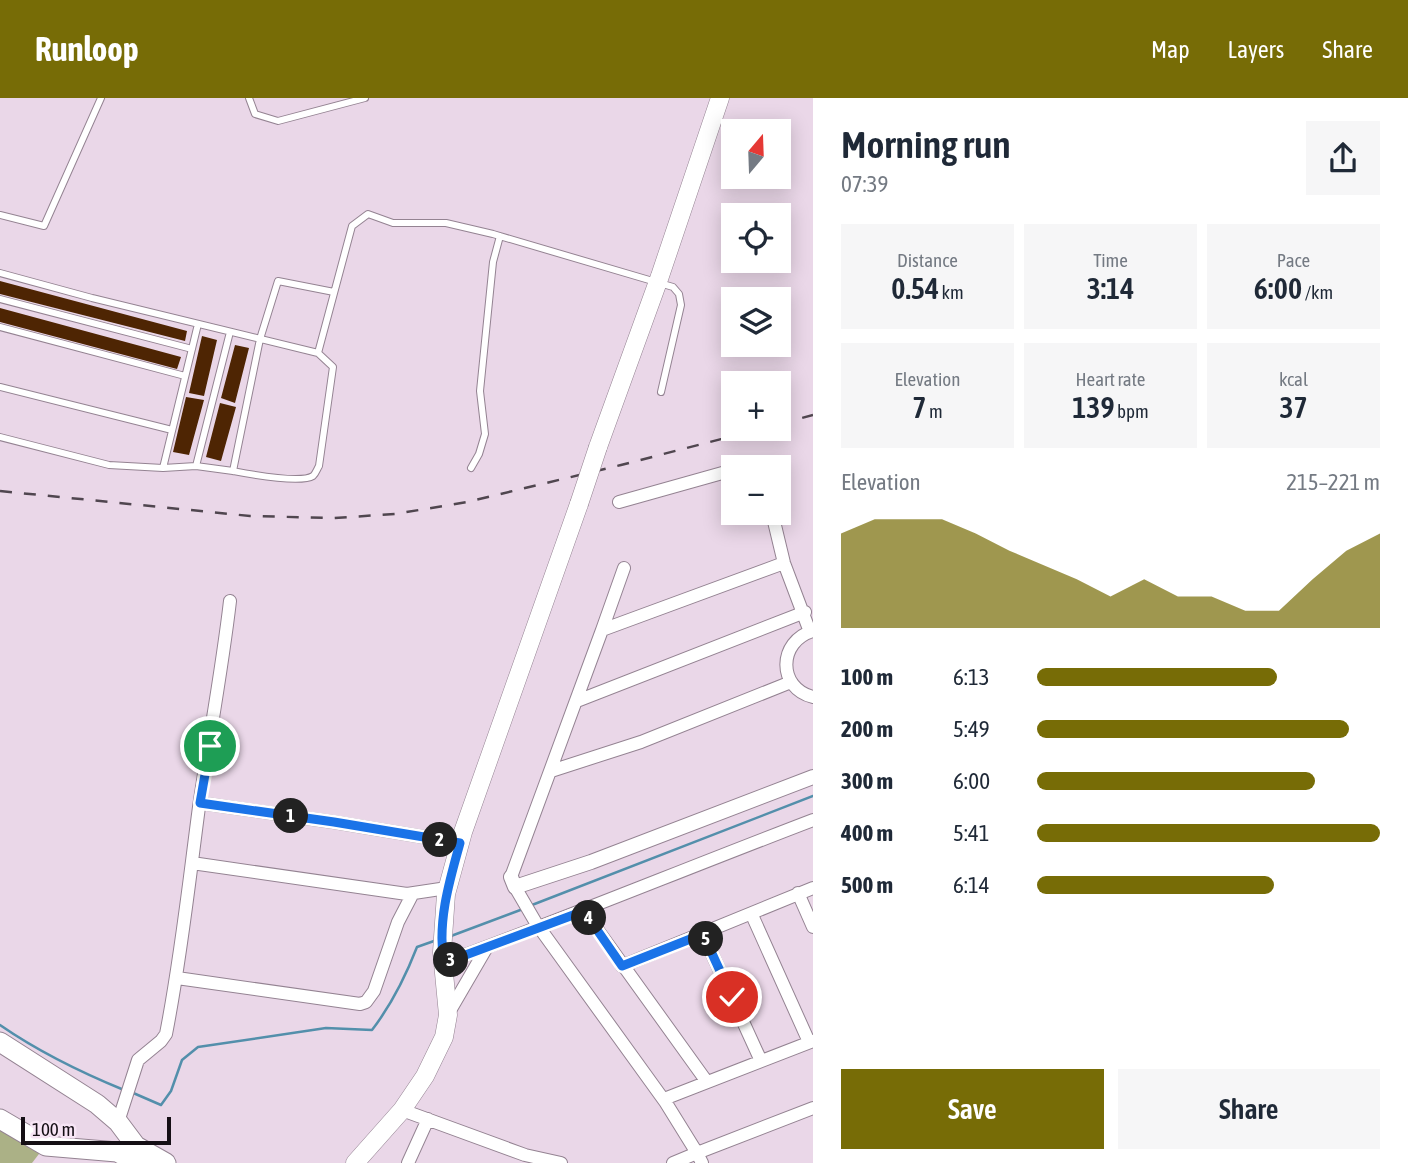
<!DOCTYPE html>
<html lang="en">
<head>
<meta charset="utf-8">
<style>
	:root { --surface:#fff; --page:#f6f6f7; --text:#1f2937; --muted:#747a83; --accent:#776c06 }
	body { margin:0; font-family:"Asap Condensed",sans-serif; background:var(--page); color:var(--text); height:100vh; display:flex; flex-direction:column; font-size:26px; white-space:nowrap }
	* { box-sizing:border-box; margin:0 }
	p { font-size:23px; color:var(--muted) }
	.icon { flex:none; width:38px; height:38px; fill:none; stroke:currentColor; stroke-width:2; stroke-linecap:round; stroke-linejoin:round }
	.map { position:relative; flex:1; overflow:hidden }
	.details { display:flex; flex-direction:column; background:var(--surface); width:595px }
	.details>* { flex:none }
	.needle { width:46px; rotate:19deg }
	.controls { position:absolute; left:721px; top:21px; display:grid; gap:14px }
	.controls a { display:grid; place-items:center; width:70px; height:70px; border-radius:0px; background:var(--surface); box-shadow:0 4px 18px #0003; font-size:35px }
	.scale { position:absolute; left:21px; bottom:18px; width:150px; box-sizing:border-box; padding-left:7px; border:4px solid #150f15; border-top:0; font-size:19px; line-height:24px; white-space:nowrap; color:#150f15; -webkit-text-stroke:5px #f7e5f5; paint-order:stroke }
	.pin { position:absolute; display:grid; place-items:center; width:60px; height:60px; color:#fff; margin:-30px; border:4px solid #fff; border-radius:50%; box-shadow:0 2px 7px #0007 }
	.km { position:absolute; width:35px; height:35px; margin:-18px; border-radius:50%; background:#222; color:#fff; font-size:19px; line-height:35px; text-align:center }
	.round { display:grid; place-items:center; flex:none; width:74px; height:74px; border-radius:0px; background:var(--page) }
	.headline { display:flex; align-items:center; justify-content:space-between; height:119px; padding:0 28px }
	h1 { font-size:38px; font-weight:600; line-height:52px }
	.stats { display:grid; grid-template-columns:repeat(3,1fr); gap:10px; height:119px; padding:7px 28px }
	.stats div { display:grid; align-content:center; border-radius:0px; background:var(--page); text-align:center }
	.stats b { font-size:30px; font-weight:600 }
	.stats small { font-size:19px; font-weight:400 }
	.stats p { font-size:19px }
	.chart { height:196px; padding:14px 28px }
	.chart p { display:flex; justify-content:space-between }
	.chart svg { width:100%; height:126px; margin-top:7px; fill:var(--accent); opacity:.7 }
	.primary-button { display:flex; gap:14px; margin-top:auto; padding:14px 28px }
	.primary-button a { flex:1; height:80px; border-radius:0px; background:var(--accent); color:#fff; font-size:28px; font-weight:600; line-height:80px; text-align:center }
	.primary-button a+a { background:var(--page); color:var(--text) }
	ul { padding:0 28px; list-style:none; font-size:23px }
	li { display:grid; grid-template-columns:112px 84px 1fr; align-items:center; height:52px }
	li i { height:18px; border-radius:9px; background:var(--accent) }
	header { display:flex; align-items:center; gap:42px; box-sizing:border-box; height:98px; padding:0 35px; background:var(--accent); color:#fff }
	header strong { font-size:33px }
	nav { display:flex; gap:38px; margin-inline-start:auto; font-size:24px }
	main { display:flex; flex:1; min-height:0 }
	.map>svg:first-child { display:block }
</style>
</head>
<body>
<header>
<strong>Runloop</strong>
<nav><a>Map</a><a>Layers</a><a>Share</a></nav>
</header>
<main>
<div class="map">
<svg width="813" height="1065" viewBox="0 0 813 1065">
	<rect width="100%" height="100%" fill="#ead7e8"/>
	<path fill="#abb186" d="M0,1026L42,1052L32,1065H0Z"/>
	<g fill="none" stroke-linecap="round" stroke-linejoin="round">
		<path stroke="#538fab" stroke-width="2.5" d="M532,807L813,698
			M451,838L523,811
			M0,927C39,954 80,974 124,992
			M131,994L161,1007L171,993L182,962L198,949L326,930L372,932C392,906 405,880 417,849L434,843"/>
	</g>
	<path fill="#4e2503" d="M0,183L187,233L185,243L0,196Z
		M0,210L181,259L177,271L0,224Z
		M202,238L217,242L204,298L189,295Z
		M235,247L249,250L235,305L221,300Z
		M186,299L204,302L189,357L173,354Z
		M220,305L236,309L221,363L206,359Z"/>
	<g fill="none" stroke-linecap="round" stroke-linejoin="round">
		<g stroke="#948392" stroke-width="8">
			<path id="service" d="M249,0L255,16L278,23L365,0
				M0,117L44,128L101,0
				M0,175L92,200L318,255L352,128L368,116L393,125H446L493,136L673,189L679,196L681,207L661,294
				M0,201L192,251
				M0,229L185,278
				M0,289L172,332
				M0,339L109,367L163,370L198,226
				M196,368L233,373L260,241L278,183L334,194
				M163,370L196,368L230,234
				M471,370L479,356L485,336L480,293L493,164L500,138
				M233,373C249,376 300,386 313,378C316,375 317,371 319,368L333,269L318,255"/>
		</g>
		<g stroke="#948392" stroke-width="14">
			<path id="minor" d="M745,369L759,365L760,369
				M619,404L733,372
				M772,415L784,465L810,534
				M602,532L624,470
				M813,533C778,543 777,590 813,599
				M577,603L805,514
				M551,673L641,644L791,584
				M200,705L333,724L460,745
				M192,765L407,796L447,790
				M511,779L602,532L784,465
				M515,789L536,825L666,1005L697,1055L813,1010
				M798,795L813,829
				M584,813L707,984
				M752,817L809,944
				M703,836L761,963
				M444,865C568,819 690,769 813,722
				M622,868L813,790
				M177,880L360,906L366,904L374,893L398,824L412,797
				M448,916L487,849
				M664,1001L813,943
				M402,1012L525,1057L561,1065
				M118,1024L138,962L161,943L166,936C181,860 189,784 199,709C209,640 222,572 230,503
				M408,1065L428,1021
				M673,1065L697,1055L702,1065"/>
		</g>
		<g stroke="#948392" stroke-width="16">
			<path id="tertiary" d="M511,779L515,789L591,764L813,679"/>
		</g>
		<g stroke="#948392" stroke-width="19">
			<path id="primary" d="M598,349L660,178L720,0
				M355,1065L402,1012L425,978L444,939L448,917L442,854L446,796L463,734L579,406"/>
		</g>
		<g stroke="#948392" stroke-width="21">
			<path id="trunk" d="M0,944L97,1006L118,1024L136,1048L166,1065
				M0,1021L46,1048L117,1054L138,1065"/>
		</g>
		<use href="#service" stroke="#fff" stroke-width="6"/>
		<use href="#minor" stroke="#fff" stroke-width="12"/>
		<use href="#tertiary" stroke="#fff" stroke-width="14"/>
		<use href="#primary" stroke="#fff" stroke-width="18"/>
		<use href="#trunk" stroke="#fff" stroke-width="19"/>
		<path stroke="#50464f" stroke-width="2.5" stroke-dasharray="12 12" stroke-linecap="butt" d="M779,326L813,317
			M0,393L250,418L334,420L395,416L467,404L621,367L760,331"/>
		<g stroke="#948392" stroke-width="19" stroke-linecap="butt">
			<path id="primary-bridge" d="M579,406L598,349"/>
		</g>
		<use href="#primary-bridge" stroke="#fff" stroke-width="18"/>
	</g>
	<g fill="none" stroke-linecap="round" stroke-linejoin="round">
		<g stroke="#fff" stroke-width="14">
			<path id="route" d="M210,648L200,705L334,724L460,745C449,784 437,825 444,865L584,813L622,868L703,836L732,899"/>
		</g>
		<use href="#route" stroke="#1a73e8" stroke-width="9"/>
	</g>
</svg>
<div class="controls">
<a><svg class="needle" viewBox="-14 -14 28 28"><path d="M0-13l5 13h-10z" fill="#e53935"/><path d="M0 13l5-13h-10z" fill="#747a83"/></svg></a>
<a><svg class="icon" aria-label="locate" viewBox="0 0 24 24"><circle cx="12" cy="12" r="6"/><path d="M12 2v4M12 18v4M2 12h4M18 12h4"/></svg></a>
<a><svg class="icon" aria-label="layers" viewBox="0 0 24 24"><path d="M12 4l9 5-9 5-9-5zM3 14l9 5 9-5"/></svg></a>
<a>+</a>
<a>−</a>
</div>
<div class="scale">100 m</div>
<div class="pin" style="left:210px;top:648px;background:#1e9e55"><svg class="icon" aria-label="arrive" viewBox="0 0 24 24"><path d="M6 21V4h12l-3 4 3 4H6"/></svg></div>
<div class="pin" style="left:732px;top:899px;background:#d93025"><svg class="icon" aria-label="check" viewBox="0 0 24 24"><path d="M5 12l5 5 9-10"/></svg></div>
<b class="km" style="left:291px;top:718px">1</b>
<b class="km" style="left:440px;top:742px">2</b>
<b class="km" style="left:451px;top:862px">3</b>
<b class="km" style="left:589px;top:820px">4</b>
<b class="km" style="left:706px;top:841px">5</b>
</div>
<section class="details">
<div class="headline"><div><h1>Morning run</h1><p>07:39</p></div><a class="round"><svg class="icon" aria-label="share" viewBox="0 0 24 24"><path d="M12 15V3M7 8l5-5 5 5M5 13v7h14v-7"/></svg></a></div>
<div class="stats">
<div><p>Distance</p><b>0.54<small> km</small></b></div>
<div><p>Time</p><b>3:14</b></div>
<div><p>Pace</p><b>6:00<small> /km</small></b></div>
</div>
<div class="stats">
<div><p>Elevation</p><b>7<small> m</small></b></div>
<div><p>Heart rate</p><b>139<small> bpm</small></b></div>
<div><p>kcal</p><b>37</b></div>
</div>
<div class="chart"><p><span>Elevation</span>215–221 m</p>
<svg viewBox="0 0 160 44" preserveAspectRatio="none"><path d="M0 44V11L10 6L20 6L30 6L40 11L50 17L60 22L70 27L80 33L90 27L100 33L110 33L120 38L130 38L140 27L150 17L160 11V44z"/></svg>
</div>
<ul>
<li><b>100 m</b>6:13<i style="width:70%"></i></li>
<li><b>200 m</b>5:49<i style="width:91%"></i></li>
<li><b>300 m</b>6:00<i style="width:81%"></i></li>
<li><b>400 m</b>5:41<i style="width:100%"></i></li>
<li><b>500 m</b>6:14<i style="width:69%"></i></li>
</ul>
<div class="primary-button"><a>Save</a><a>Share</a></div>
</section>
</main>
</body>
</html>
